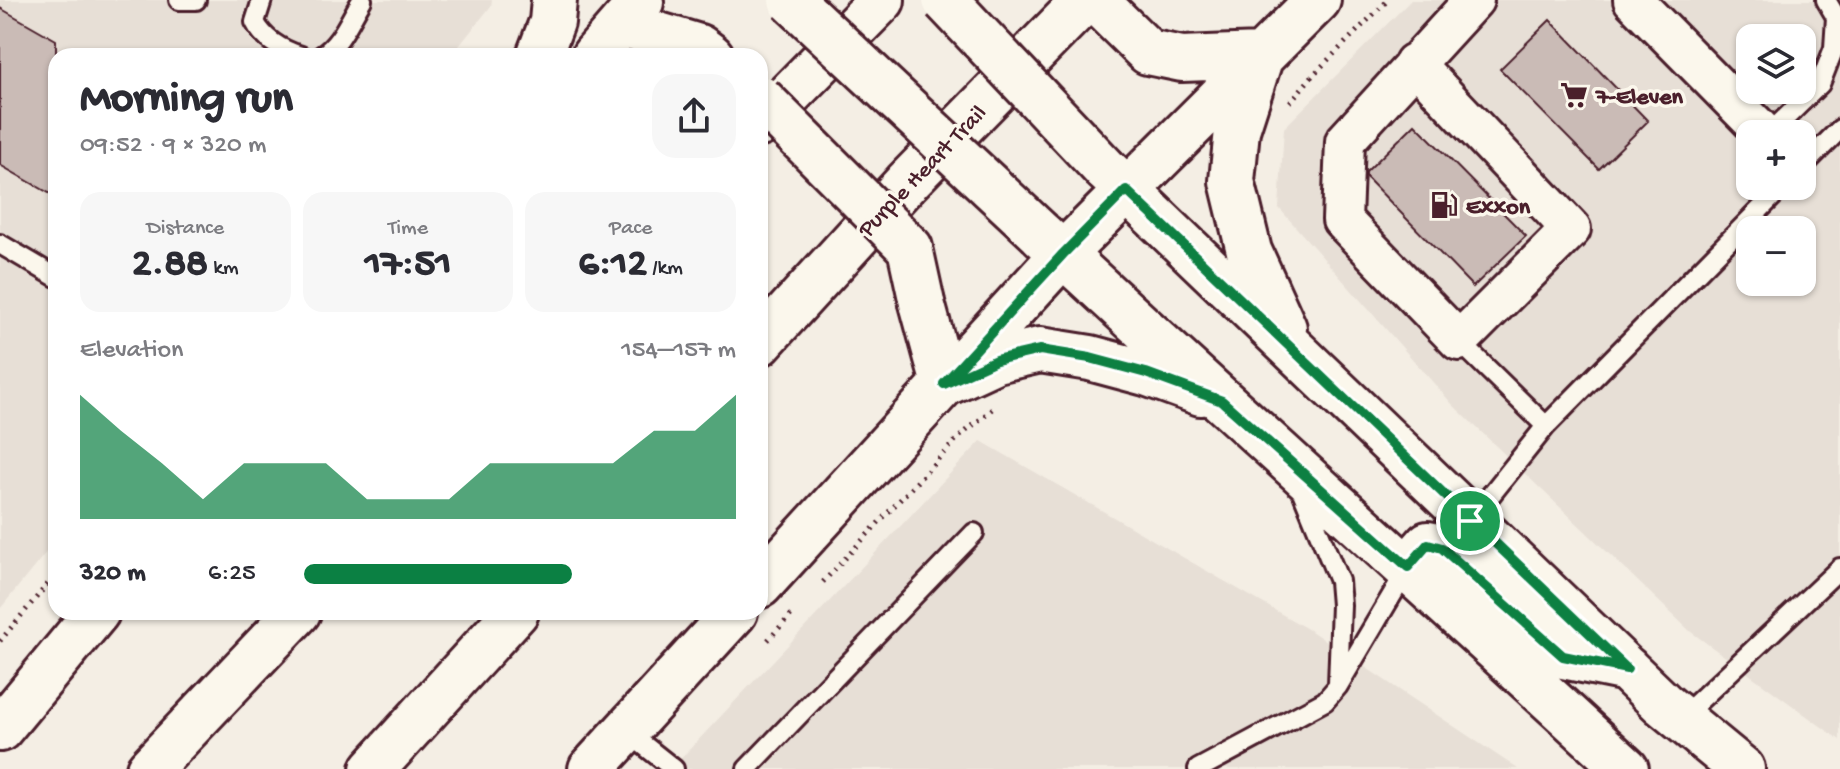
<!DOCTYPE html>
<html lang="en">
<head>
<meta charset="utf-8">
<style>
	:root { --surface:#fff; --page:#f7f7f7; --text:#2b2b33; --muted:#7c7c81; --accent:#0b8043 }
	body { margin:0; font-family:"Gochi Hand",sans-serif; background:var(--page); color:var(--text); height:100vh; display:flex; flex-direction:column; font-size:30px; white-space:nowrap }
	* { box-sizing:border-box; margin:0 }
	p { font-size:26px; color:var(--muted) }
	.icon { flex:none; width:44px; height:44px; fill:none; stroke:currentColor; stroke-width:2; stroke-linecap:round; stroke-linejoin:round }
	.map { position:relative; flex:1; overflow:hidden }
	.details { position:absolute; left:48px; top:48px; width:720px; height:572px; display:flex; flex-direction:column; background:var(--surface); border-radius:24px; box-shadow:0 2px 6px #0004 }
	.details>* { flex:none }
	.buttons { position:absolute; left:1736px; top:24px; display:grid; gap:16px }
	.buttons a { display:grid; place-items:center; width:80px; height:80px; border-radius:16px; background:var(--surface); box-shadow:0 2px 6px #0004; font-size:40px }
	.pin { position:absolute; display:grid; place-items:center; width:68px; height:68px; color:#fff; margin:-34px; border:4px solid #fff; border-radius:50%; box-shadow:0 2px 8px #0007 }
	.round { display:grid; place-items:center; flex:none; width:84px; height:84px; border-radius:24px; background:var(--page) }
	.overview { display:flex; align-items:center; justify-content:space-between; height:136px; padding:0 32px }
	h1 { font-size:44px; font-weight:800; line-height:60px }
	.metrics { display:grid; grid-template-columns:repeat(3,1fr); gap:12px; height:136px; padding:8px 32px }
	.metrics div { display:grid; align-content:center; border-radius:20px; background:var(--page); text-align:center }
	.metrics b { font-size:40px; font-weight:800 }
	.metrics small { font-size:22px; font-weight:400 }
	.metrics p { font-size:22px }
	.chart { height:224px; padding:16px 32px }
	.chart p { display:flex; justify-content:space-between }
	.chart svg { width:100%; height:144px; margin-top:8px; fill:var(--accent); opacity:.7 }
	ul { padding:0 32px; list-style:none; font-size:26px }
	li { display:grid; grid-template-columns:128px 96px 1fr; align-items:center; height:60px }
	li i { height:20px; border-radius:10px; background:var(--accent) }
	.map>svg:first-child { display:block }
</style>
</head>
<body>
<div class="map">
<svg width="1840" height="769" viewBox="0 0 1840 769">
	<rect width="100%" height="100%" fill="#f4eee4"/>
	<filter id="ink" filterUnits="userSpaceOnUse"><feTurbulence type="fractalNoise" baseFrequency=".0125" numOctaves="2"/><feDisplacementMap in="SourceGraphic" scale="16" xChannelSelector="R" yChannelSelector="G"/><feConvolveMatrix kernelMatrix="1 2 1 2 8 2 1 2 1" color-interpolation-filters="sRGB"/></filter>
	<g filter="url(#ink)">
		<path fill="#e7dfd6" fill-rule="evenodd" d="M0,0H492L491,6L451,56H56V540L0,609Z
			M1411,0H1840V740L1691,632L1453,405L1279,208L1284,128ZM1750,38H1802V90H1750ZM1750,134H1802V186H1750ZM1750,230H1802V282H1750Z
			M981,441L1311,631L1518,769H671Z"/>
		<path fill="#cabbb6" stroke="#4a1f2b" stroke-width="2" d="M0,8L56,40V197L0,165Z
			M1550,20L1648,121L1599,169L1500,69Z
			M1415,124L1526,236L1473,287L1366,177V172Z"/>
		<g fill="none" stroke-linecap="round" stroke-linejoin="round">
			<g stroke="#4a1f2b" stroke-width="24">
				<path id="service" d="M179,0H196
					M262,0L255,22C264,40 282,50 301,56
					M321,56C341,44 350,19 362,0
					M1769,134L1820,84L1834,48L1836,17L1826,0
					M1802,167L1840,129
					M0,244L56,277
					M1459,341L1546,426
					M1301,489L1339,581L1341,605L1338,684
					M1470,521L1546,426L1783,186
					M1681,718L1840,568
					M626,731L674,769
					M747,769L974,533
					M1198,769L1325,701L1338,686L1408,568"/>
			</g>
			<g stroke="#4a1f2b" stroke-width="44">
				<path id="minor" d="M1633,0L1765,134
					M1414,63L1571,229L1459,341L1342,220L1345,141L1474,0"/>
			</g>
			<g stroke="#4a1f2b" stroke-width="50">
				<path id="secondary" d="M1095,0L1148,52L1182,59L1261,56
					M622,24L699,47L711,56
					M539,56L552,22L554,0
					M594,56L641,2
					M1259,62L1237,130L1232,181L1249,251L1284,328
					M1105,169L1663,704L1742,769
					M1042,235C1235,414 1432,590 1626,769
					M922,303L944,384L996,360L1040,350L1090,358L1146,373L1201,393
					M1408,567L1428,544L1442,548L1563,656L1627,669
					M760,585L1063,254L1318,0
					M0,729L97,612
					M591,769L735,612"/>
			</g>
			<g stroke="#4a1f2b" stroke-width="50">
				<path id="motorway" d="M760,124L882,0
					M760,343L906,183L1085,0
					M149,769L298,612
					M373,769L516,612"/>
			</g>
			<path stroke="#4a1f2b" stroke-width="5" stroke-dasharray="2 6" stroke-linecap="butt" d="M1290,102L1314,74L1388,0
				M823,582L956,440L992,409
				M768,640L791,615
				M0,641L56,574"/>
			<use href="#service" stroke="#fbf7ec" stroke-width="18"/>
			<use href="#minor" stroke="#fbf7ec" stroke-width="38"/>
			<use href="#secondary" stroke="#fbf7ec" stroke-width="44"/>
			<use href="#motorway" stroke="#fbf7ec" stroke-width="44"/>
			<g stroke="#4a1f2b" stroke-width="50" stroke-linecap="butt">
				<path id="secondary-bridge" d="M791,0L1040,233
					M945,0L1105,169
					M760,98L910,248L922,303"/>
			</g>
			<use href="#secondary-bridge" stroke="#fbf7ec" stroke-width="44"/>
		</g>
	</g>
	<g fill="none" stroke-linecap="round" stroke-linejoin="round" filter="url(#ink)">
		<g stroke="#fff" stroke-width="16">
			<path id="route" d="M1126,190L1627,669L1563,656L1442,548L1428,544L1408,567L1222,401L1146,373L1090,358L1040,350L996,360L944,384L1063,254Z"/>
		</g>
		<use href="#route" stroke="#0b8043" stroke-width="10"/>
	</g>
	<defs>
		<g id="supermarket-bare" transform="scale(2.16)"><path d="M-6-5.5h2.5l.6 2H6L4.5 2H-2.5L-4.4-4H-6ZM-1.5 3.2a1.3 1.3 0 1 0 .1 0ZM3 3.2a1.3 1.3 0 1 0 .1 0Z" fill="#4a1f2b" stroke="#fbf7ec" stroke-width="2.5" paint-order="stroke"/></g>
		<g id="fuel-bare" transform="scale(2.16)"><path d="M-5.5-6h7V0h2V4h1.3V-2.5L3-4.5l.8-.8L6-3V5H2.5V1h-1V6h-7ZM-4.2-4.7v3.2H.2V-4.7Z" fill="#4a1f2b" stroke="#fbf7ec" stroke-width="2.5" paint-order="stroke"/></g>
	</defs>
	<g fill-rule="evenodd">
		<use href="#supermarket-bare" x="1574" y="95"/>
		<use href="#fuel-bare" x="1444" y="205"/>
	</g>
	<g text-anchor="middle" stroke-width="7" stroke-linejoin="round" paint-order="stroke">
		<g font-size="24" font-weight="bold" fill="#4a1f2b" stroke="#fbf7ec" text-anchor="start">
			<text x="1596" y="103">7-Eleven</text>
			<text x="1466" y="213">Exxon</text>
		</g>
		<g font-size="24" fill="#4a1f2b" stroke="#fbf7ec">
			<text transform="translate(921 170) rotate(-46)" y="8">Purple Heart Trail</text>
		</g>
	</g>
</svg>
<div class="buttons">
<a><svg class="icon" aria-label="layers" viewBox="0 0 24 24"><path d="M12 4l9 5-9 5-9-5zM3 14l9 5 9-5"/></svg></a>
<a>+</a>
<a>−</a>
</div>
<div class="pin" style="left:1470px;top:521px;background:#1e9e55"><svg class="icon" aria-label="arrive" viewBox="0 0 24 24"><path d="M6 21V4h12l-3 4 3 4H6"/></svg></div>
<section class="details">
<div class="overview"><div><h1>Morning run</h1><p>09:52 · 9 × 320 m</p></div><a class="round"><svg class="icon" aria-label="share" viewBox="0 0 24 24"><path d="M12 15V3M7 8l5-5 5 5M5 13v7h14v-7"/></svg></a></div>
<div class="metrics">
<div><p>Distance</p><b>2.88<small> km</small></b></div>
<div><p>Time</p><b>17:51</b></div>
<div><p>Pace</p><b>6:12<small> /km</small></b></div>
</div>
<div class="chart"><p><span>Elevation</span>154–157 m</p>
<svg viewBox="0 0 160 44" preserveAspectRatio="none"><path d="M0 44V6L10 17L20 27L30 38L40 27L50 27L60 27L70 38L80 38L90 38L100 27L110 27L120 27L130 27L140 17L150 17L160 6V44z"/></svg>
</div>
<ul>
<li><b>320 m</b>6:25<i style="width:62%"></i></li>
</ul>
</section>
</div>
</body>
</html>
